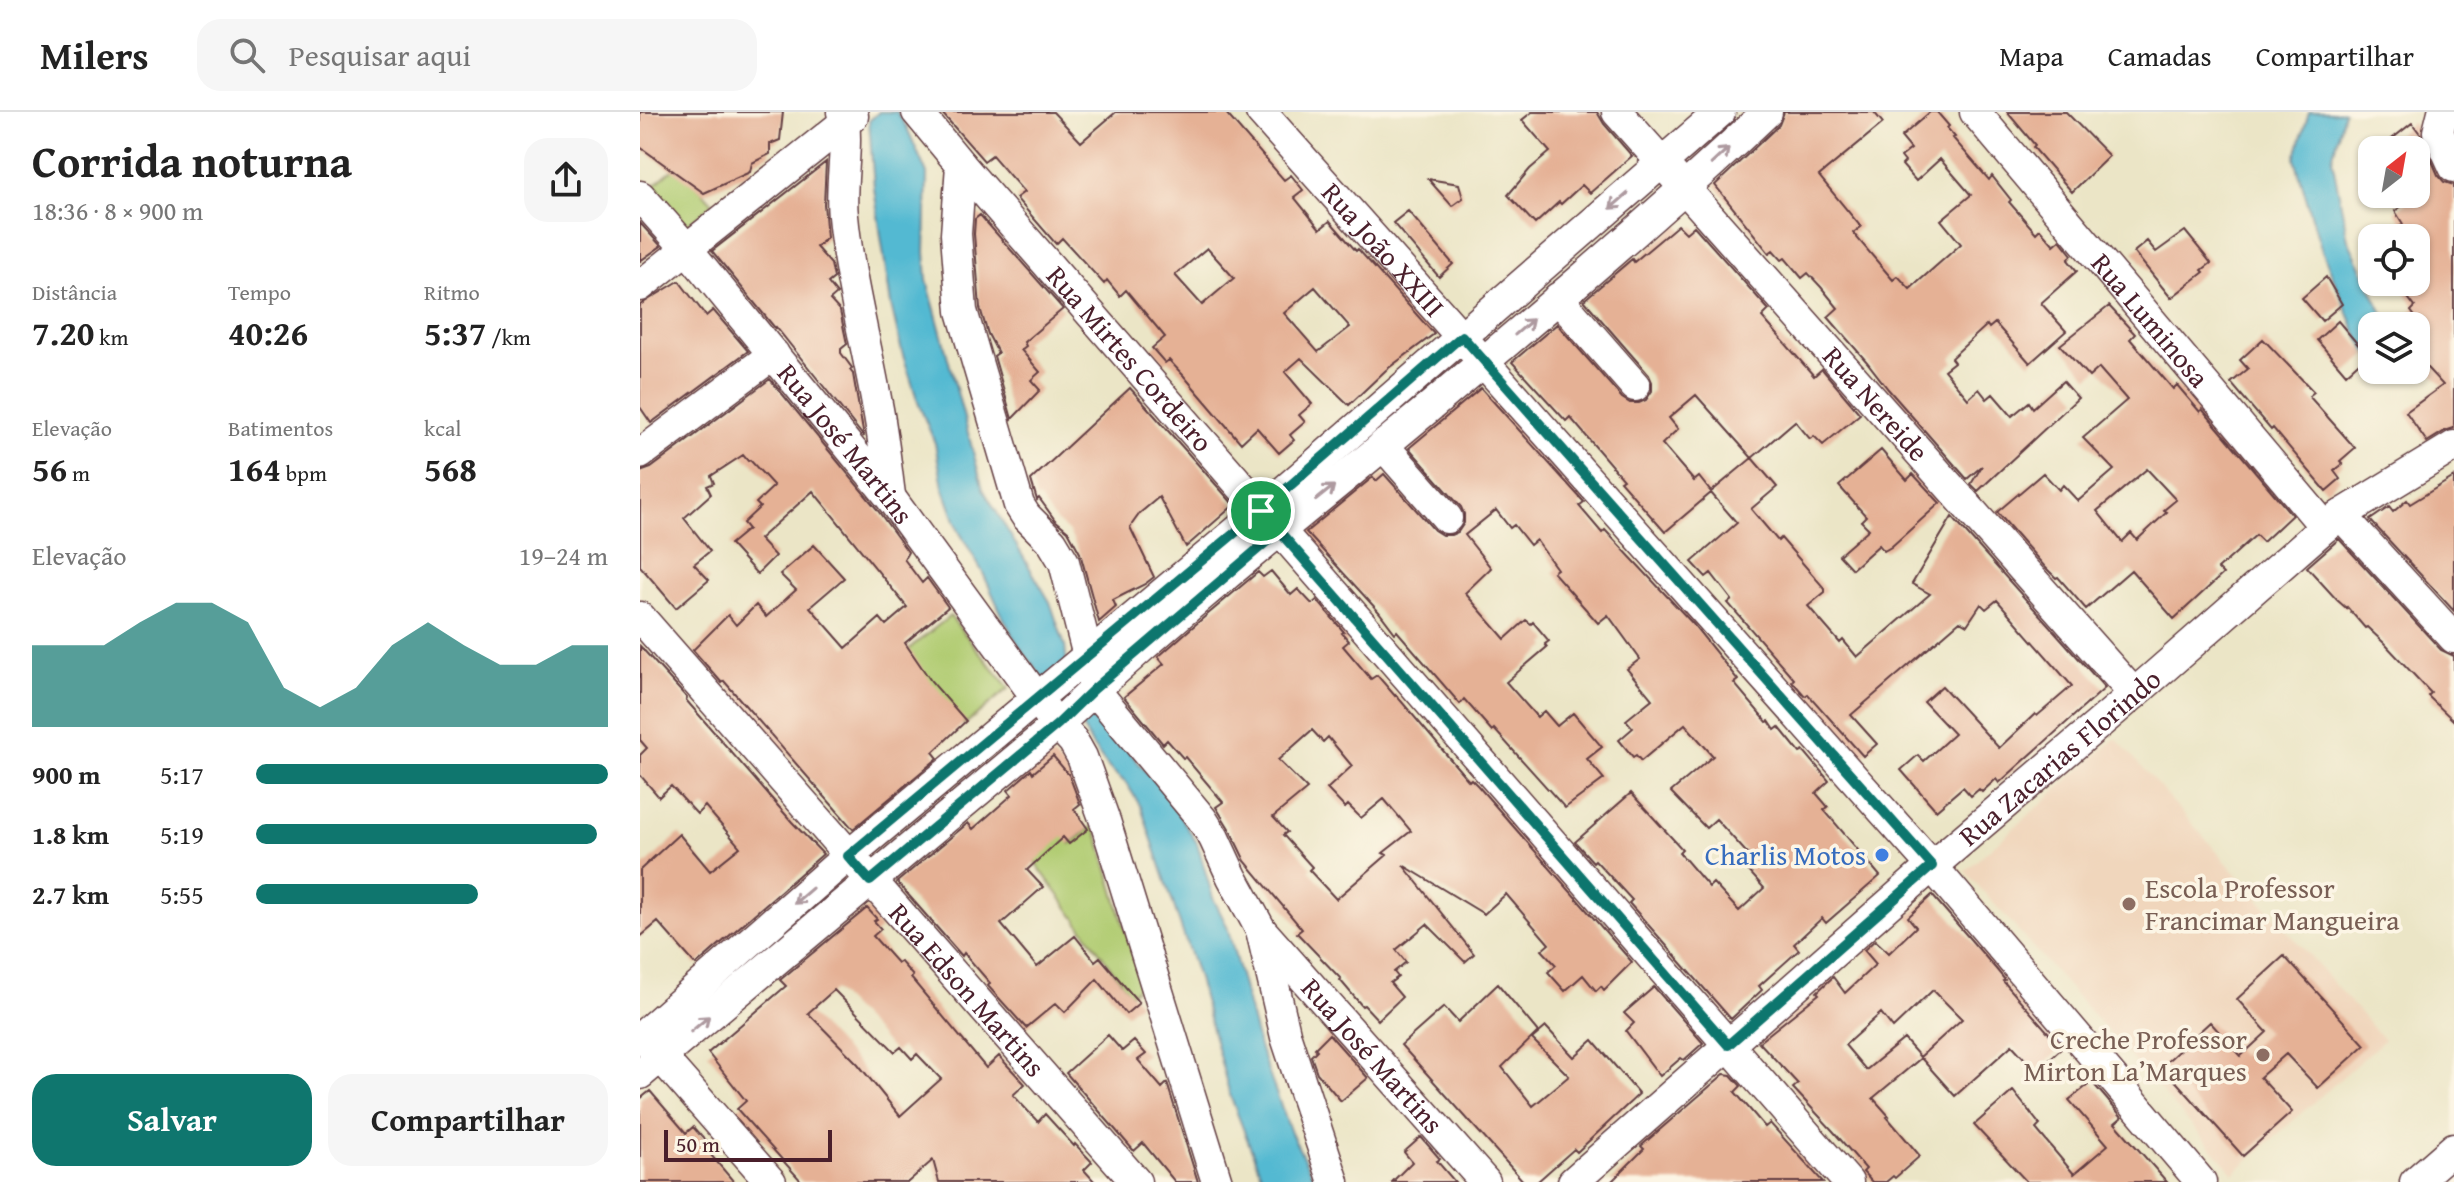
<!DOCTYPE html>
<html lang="pt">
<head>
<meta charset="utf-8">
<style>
	:root { --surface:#fff; --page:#f6f6f6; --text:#222; --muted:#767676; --line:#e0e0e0; --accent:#0f766e }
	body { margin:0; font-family:"Gentium Book Plus",serif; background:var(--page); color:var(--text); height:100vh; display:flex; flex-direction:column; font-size:30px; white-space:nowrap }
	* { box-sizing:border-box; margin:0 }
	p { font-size:26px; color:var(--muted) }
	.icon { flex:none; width:44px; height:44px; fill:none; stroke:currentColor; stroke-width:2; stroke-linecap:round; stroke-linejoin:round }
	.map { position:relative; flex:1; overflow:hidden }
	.side { display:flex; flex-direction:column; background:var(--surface); width:640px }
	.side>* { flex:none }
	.needle { width:52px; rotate:31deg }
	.tools { position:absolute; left:1718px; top:24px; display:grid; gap:16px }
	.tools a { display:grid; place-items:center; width:72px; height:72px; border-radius:16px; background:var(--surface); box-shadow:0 2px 6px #0004; font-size:40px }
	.scale { position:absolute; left:24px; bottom:20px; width:168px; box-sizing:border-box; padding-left:8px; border:4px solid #4a1f2b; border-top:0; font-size:22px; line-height:28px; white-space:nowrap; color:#4a1f2b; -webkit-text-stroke:6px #fcf5e5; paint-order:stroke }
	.pin { position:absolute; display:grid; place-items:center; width:68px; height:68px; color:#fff; margin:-34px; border:4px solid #fff; border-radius:50%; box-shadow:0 2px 8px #0007 }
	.round { display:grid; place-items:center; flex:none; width:84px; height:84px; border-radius:24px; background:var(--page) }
	.headline { display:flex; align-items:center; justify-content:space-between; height:136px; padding:0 32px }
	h1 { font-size:44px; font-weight:600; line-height:60px }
	.stats { display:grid; grid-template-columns:repeat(3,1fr); gap:12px; height:136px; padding:8px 32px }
	.stats div { display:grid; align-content:center }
	.stats b { font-size:34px; font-weight:600 }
	.stats small { font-size:22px; font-weight:400 }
	.stats p { font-size:22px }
	.chart { height:224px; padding:16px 32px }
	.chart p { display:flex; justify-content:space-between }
	.chart svg { width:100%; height:144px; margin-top:8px; fill:var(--accent); opacity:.7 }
	.button { display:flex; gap:16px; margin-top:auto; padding:16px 32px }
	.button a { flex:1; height:92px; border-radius:24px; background:var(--accent); color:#fff; font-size:32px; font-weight:600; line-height:92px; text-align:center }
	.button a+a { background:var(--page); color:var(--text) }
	ul { padding:0 32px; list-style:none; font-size:26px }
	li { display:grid; grid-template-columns:128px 96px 1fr; align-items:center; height:60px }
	li i { height:20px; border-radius:10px; background:var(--accent) }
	header { display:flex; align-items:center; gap:48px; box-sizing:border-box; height:112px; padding:0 40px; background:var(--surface); border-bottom:2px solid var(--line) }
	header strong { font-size:38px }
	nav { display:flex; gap:44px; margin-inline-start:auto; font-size:28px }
	.search { width:560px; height:72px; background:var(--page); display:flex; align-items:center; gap:20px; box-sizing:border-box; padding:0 28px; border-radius:24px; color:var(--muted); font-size:30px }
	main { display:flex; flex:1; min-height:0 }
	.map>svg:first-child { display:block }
</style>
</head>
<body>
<header>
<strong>Milers</strong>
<div class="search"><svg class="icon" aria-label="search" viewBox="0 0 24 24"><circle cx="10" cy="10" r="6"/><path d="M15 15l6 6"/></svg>Pesquisar aqui</div>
<nav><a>Mapa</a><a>Camadas</a><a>Compartilhar</a></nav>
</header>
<main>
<section class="side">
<div class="headline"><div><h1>Corrida noturna</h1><p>18:36 · 8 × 900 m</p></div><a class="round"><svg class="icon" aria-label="share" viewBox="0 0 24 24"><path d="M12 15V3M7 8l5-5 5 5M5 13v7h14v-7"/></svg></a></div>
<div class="stats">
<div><p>Distância</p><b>7.20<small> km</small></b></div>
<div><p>Tempo</p><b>40:26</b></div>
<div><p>Ritmo</p><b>5:37<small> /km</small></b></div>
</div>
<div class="stats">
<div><p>Elevação</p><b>56<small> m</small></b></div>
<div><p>Batimentos</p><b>164<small> bpm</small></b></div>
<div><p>kcal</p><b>568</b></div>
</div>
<div class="chart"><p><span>Elevação</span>19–24 m</p>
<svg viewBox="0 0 160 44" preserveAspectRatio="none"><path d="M0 44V19L10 19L20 19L30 12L40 6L50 6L60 12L70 32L80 38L90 32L100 19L110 12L120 19L130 25L140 25L150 19L160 19V44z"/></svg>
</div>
<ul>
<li><b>900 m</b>5:17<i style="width:100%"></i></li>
<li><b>1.8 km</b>5:19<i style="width:97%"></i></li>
<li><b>2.7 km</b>5:55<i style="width:63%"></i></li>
</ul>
<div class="button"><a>Salvar</a><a>Compartilhar</a></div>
</section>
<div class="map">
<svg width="1814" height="1070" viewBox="0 0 1814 1070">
	<rect width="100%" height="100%" fill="#fcf5e5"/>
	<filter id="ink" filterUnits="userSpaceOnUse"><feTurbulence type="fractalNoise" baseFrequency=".0125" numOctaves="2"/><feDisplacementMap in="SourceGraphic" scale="16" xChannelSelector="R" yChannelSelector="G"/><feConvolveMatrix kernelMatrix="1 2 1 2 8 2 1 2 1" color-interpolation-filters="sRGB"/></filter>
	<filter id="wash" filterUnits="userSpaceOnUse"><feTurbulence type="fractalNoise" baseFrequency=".006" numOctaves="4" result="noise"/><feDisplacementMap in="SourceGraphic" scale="32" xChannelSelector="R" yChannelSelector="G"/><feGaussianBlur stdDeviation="1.8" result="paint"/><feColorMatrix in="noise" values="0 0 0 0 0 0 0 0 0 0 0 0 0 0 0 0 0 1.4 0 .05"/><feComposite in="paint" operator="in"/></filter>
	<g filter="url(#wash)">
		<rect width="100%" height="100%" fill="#ebe5c6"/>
		<path fill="#f0d6bc" d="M1476,626L1744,928L1594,1061L1325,759Z"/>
		<path fill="#b1cc72" stroke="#7e764e" stroke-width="2" d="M38,53L73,91L43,116L9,77Z
			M310,504L369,576L324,613L265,540Z
			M413,710L431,732L455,713L501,873L490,882L382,732Z"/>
		<path fill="#53b9d2" stroke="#4e6c7e" stroke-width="2" d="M239,0H257L267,16L287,62L285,140L287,168L343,377L410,490L425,534L427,553L407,571L379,534L363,505L343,461L319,419L303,375L295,331L279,293L262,240L251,193L234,76L229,9Z
			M1669,0H1704L1692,47L1708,128L1749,214H1732V248L1718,225L1681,136L1655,47Z
			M453,602L470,618L524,680L557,731L573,786L587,814L619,935L651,1021L676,1070H624L590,983L557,863L501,695L487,672L469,656L452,633L441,612Z"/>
		<g id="blocks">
			<path fill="#e5b195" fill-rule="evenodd" d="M0,0H143L140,28L130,32V42L112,51L110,60L64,81L0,35Z
				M301,0H413L441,30L476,0H585L644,68L651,63L663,78L654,85L680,117L690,109L716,139L718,137L794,222L746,258L709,293L661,246L645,260L672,292L659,303L665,310L650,323L654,328L639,341L617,316L601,331L543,263L529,248L525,251L512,236L525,225L486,178L480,184L467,168L464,172L422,126L416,132L376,86L384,80L352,43L344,49ZM567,136L594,166L562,193L535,163ZM675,175L710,215L678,240L644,201Z
				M892,0H957L964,12L992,44L950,81L942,73L921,92L919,90L895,112L868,83L890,57L910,40L882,8Z
				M1144,0H1234L1243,11L1179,64L1221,115L1213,121L1253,168L1258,164L1270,177L1321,132L1301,108L1331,83L1300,47L1276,69L1262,53L1265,50L1261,45L1271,37L1261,25L1290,0H1297L1309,14L1307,16L1315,25L1313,26L1349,68L1352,64L1371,88L1369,90L1396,121L1400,117L1414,133L1420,128L1432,143L1428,148L1437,159L1401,191L1426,219L1390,251L1355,211L1349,216L1347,213L1311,246L1314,250L1304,258L1328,287L1339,277L1347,287L1353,282L1372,304L1389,290L1393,296L1423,269L1438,286L1338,379L1331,372L1342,354L1327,367L1248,277L1227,250L1188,205L1198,196L1181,175L1168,161L1162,166L1145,146L1142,148L1133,138L1129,141L1075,73L1139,13Z
				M1367,0H1426L1469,44L1432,80L1393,35L1395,33Z
				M1772,11L1781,23L1798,63L1804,70L1814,73V316L1805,319L1787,330L1766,300L1803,273L1776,244V206L1771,199L1775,195L1756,170H1776V126H1745L1763,112L1755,99L1766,91L1759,82H1776V38H1738Z
				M186,50L184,92L187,126L176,135L191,152L194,166L188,171L197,182L190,188L200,199L207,232L201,237V241L212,256L210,258L213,262L224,325L136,215L135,216L72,139Z
				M788,67L819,72L823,86L812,94Z
				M768,99L813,152L799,165L753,111Z
				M340,103L423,197L384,230L386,234L381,238L400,260L391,268L400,278L372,307L354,244L358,241L348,222L340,196L334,122L335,107Z
				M0,111L21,134L0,149Z
				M1038,113L1046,121L1054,114L1129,198L1122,205L1174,264L1182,257L1220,302L1183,333L1174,324L1170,327L1155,309L1112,346L1137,375L1111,397L1138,429L1141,426L1185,477V480L1168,494L1200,531L1203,528L1217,545L1290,482L1272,472L1312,405L1465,576L1359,671L1356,667L1342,680L1339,677L1331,684L1323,675L1296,698L1261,658L1278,643L1284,649L1314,622L1284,590L1302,574L1359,636L1395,602L1397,604L1432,574L1357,488L1346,497L1341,492L1327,513L1320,509L1211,603L1237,632L1223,644L1168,582L1165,584L1152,569L1154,567L1088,491L1092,488L1071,461L1066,465L1052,450L1097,411L1071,381L1025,420L980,369L983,367L930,305L926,309L872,250L917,212L982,286L990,291H999L1006,288L1012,279V270L1009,263L944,188L992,147L994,150ZM1056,283L1112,346L1071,380L1059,365L1054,369L1022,332L1038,317L1029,306Z
				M1545,119L1571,151L1562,158L1564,160L1531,186L1494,140L1507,129L1516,140Z
				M1686,165L1702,192L1682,209L1662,186Z
				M39,169L66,204L73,198L108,239L11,311L0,295V193Z
				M1469,194L1495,222L1490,227L1533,277L1537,273L1560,300L1562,297L1652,403L1623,430L1616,423L1578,457L1583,462L1534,507L1491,458L1446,497L1418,465L1416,466L1405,455L1357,400L1403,361L1419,378L1423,373L1438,389L1474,358L1443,326L1487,288L1459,256L1449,265L1420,233ZM1507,357L1536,388L1524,398L1527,400L1497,428L1491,421L1482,430L1457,399Z
				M1698,209L1727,243L1706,262L1677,228Z
				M1623,227L1674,280L1669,284L1715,336L1700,349L1703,352L1694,359L1700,367L1686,379L1633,316L1631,318L1591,271L1608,257L1600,248Z
				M130,267L236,396L268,440L264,447L282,471L287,466L308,495L265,531L291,569L326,609L293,640L298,646L213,717L97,584L84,569L82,571L53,538L88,503L96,513L116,493L126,505L156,478L140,462L174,433L204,466L170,495L206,536L240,506L246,513L267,495L173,379L119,427L135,444L117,462L90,432L108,417L103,411L120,395L116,391L134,374L110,348L108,349L103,343L71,364L74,371L67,374L71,382L44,406L70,439L54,452L69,468L36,496L0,454V360L11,356Z
				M490,276L594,393L546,435L519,385L500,401L490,415L514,465L505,472L473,488L476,495L459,510L440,441L428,419L415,408L399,386L397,388L391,368Z
				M841,276L944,390L939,394L962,421L965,418L1053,512L1098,568L1094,571L1127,610L1129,609L1135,618L1139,615L1160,641L1164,639L1189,669L1176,681L1188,695L1184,698L1240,764L1186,811L1182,806L1154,832L1159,838L1119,874L1122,878L1091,907L989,791L992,788L955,748L953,750L935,730L991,681L1042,737L1039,740L1069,775L1073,771L1099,799L1124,776L1107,757L1115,750L1076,707L1066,716L1031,680L1073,644L1045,612L1001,649L996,643L993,645L979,628L993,616L986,608L1012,587L987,557L1000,547L968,503L958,511L913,460L917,457L896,428L890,433L874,413L870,416L856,398L825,423L851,456L825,481L865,527L886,508L891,512L893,510L909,529L905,532L907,535L866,570L897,605L904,599L917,614L933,601L962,635L947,647L964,667L925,696L854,617L852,619L824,587L820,592L757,519L755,521L739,500L666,420L733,365L736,369L744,362L794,418L802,423H811L818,420L824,411V402L821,395L769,336Z
				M1241,338L1267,368L1273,362L1300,391L1251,435L1244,439L1239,433L1212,457L1199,443L1229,417L1221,409L1226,404L1199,374Z
				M1814,365V499L1730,408L1749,395L1753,400L1767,388L1770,392Z
				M1699,427L1801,538L1814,544V609L1788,584L1791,581L1744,531L1727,515L1725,516L1707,495L1706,496L1697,488L1667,455Z
				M631,459L651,483L658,477L672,492L677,488L704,520L702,521L709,529L703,534L731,567L737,563L755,584L756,583L816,654L829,669L831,667L838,674L992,850L964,878L961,874L956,879L943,863L925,879L908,860L916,853L902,838L909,832L866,782L844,802L763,753L834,842L825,850L787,812L756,838L766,850L754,860L758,865L750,871L762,885L738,908L724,893L722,894L700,868L701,867L657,821L662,817L605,749L590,718L576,695L583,690L545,645L543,646L527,628L523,632L484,585L524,552L518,545L549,518L618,460L623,465ZM672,618L683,630L688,625L712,654L687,677L705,696L708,693L721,706L744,687L771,719L743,741L747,743L696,787L669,758L672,755L643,723L647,720L633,705L667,677L638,648Z
				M0,534L47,586L46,588L152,710L183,742L56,853L18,810L0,825V758L39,722L70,759L100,735L65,694L57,702L31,674L19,685L0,663V643L7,636L0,628Z
				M413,644L429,663L440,692L434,697L448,717L429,732L423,725L387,758L403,775L361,812L397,855L435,824L455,849L460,845L499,891L486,902L457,867L425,900L416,891L386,916L348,874L350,871L324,841L322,844L257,770L328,711L333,717L372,683L368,678L391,658L393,661Z
				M1292,783L1356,857L1365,868L1363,869L1422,936L1396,959L1372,933L1315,984L1281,946L1233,986L1249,1004L1247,1005L1280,1044L1255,1066L1253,1064L1246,1070H1232L1223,1060L1226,1057L1193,1019L1153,976L1158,972L1119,930L1179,882L1177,880L1193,865L1205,881L1236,852L1224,838L1235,828L1249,841L1276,815L1268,805ZM1293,878L1322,907L1280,945L1264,927L1226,958L1205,933L1241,901L1253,916Z
				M227,796L237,807L234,809L241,817L233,824L257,851L260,849L273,864L271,866L346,956L359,944L368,954L385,972L373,983L398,1010L405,1002L434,1034L435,1032L452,1050L444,1058L455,1070H299L293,1048L268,1070H162L97,997L106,989L68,941L146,874L140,868ZM194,878L255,940L261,935L272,947L277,942L301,967L260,1004L218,952L168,901Z
				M1644,844L1725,933L1678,976L1646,942L1620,965L1652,1000L1603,1044L1522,954L1570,910L1601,944L1627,920L1597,887Z
				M858,872L898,920L862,955L893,994L929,964L892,927L906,915L934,945L953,928L999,982L937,1040L934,1037L897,1070H884L761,933L804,895L818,910Z
				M1014,875L1063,931L1044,948L1041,946L1020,964L986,919L994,911L984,901Z
				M689,922L728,966L701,989L677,961L671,944L677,938L675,936Z
				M468,923L482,939L494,929L506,942L498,948L522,976L527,971L558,1070H535L503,1031L494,1039L426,961Z
				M1084,962L1091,963L1101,974L1095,980L1125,1015L1130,1011L1183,1070H971L1004,1037L1001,1034Z
				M1452,970L1482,1005L1475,1011L1527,1070H1387L1334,1013L1373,979L1400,1013L1396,1017L1434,1062L1468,1033L1429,988Z
				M10,979L46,1021L53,1015L68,1032L64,1035L94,1070H0V987Z
				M781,1025L800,1047L797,1049L815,1070H752L772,1050L764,1040Z"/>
		</g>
	</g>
	<g filter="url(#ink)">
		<use href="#blocks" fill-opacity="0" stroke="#623d42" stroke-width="2"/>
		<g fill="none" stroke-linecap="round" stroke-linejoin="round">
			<g stroke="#623d42" stroke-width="33">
				<g id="minor">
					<path d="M202,0C210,28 199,73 203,104C209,167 226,230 237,292C243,322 246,353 250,383"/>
					<path id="s1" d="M277,0L321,53L1208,1070"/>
					<path id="s2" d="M621,0L1292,754L1561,1070"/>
					<path id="s3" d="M977,0L1494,582"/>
					<path id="s4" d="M1335,0L1685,415"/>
					<path d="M1803,0L1798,20L1814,55"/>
					<path d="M321,53L316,122L322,199L379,393L386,404L412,430L424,450L448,544L454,577L562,707L574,726L592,765L621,818L646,925L694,1070"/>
					<path id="s5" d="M0,84L47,137L250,385L410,604L433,629L442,645L465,709L577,1070"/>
					<path d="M0,174L213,4"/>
					<path d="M918,186L995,274"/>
					<path d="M743,333L807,406"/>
					<path d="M0,342L134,242"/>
					<path d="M1701,403L1814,526"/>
					<path id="s6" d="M0,505L496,1070"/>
					<path id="s7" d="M621,818L845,1070"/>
					<path d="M0,926L208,744L621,399L1080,0"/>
					<path d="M8,930L131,1070"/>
					<path d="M0,962L418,612C521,514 633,424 744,333C874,225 1004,116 1127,0"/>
					<path id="s8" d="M933,1070L1292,754L1494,582L1685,415L1701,403L1814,334"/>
					<path d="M1775,1070L1814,1036"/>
				</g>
			</g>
			<use href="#minor" stroke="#fff" stroke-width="30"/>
		</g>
		<defs><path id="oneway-shaft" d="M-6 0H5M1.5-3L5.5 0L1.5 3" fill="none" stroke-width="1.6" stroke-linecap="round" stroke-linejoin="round" transform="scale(2)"/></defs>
		<g stroke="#ae9aa0">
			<use href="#oneway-shaft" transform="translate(1080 44) rotate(-43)"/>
			<use href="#oneway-shaft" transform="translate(979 89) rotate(139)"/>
			<use href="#oneway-shaft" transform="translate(884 215) rotate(-41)"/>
			<use href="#oneway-shaft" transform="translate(685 381) rotate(-39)"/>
			<use href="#oneway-shaft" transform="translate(163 784) rotate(139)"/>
			<use href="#oneway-shaft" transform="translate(60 912) rotate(-40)"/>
		</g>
	</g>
	<g fill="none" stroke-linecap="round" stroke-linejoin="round" filter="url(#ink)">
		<g stroke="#fff" stroke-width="16">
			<path id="route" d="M822,224L1292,754L1088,933L639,419L454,577L418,612L230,769L208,744L621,399Z"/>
		</g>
		<use href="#route" stroke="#0f766e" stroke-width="10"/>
	</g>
	<circle fill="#3f7fe0" stroke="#fcf5e5" stroke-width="3" cx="1242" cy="743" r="8"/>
	<g fill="#8d6e63" stroke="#fcf5e5" stroke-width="3">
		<circle cx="1489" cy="792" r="8"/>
		<circle cx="1623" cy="943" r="8"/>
	</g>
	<g text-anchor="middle" stroke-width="7" stroke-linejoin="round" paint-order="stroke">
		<g font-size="28" fill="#4a1f2b" stroke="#fcf5e5">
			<text dy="10" stroke="none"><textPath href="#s2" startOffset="184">Rua João XXIII</textPath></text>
			<text dy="10" stroke="none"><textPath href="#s4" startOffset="272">Rua Luminosa</textPath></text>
			<text dy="10" stroke="none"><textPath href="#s1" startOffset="326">Rua Mirtes Cordeiro</textPath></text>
			<text dy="10" stroke="none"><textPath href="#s3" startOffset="390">Rua Nereide</textPath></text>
			<text dy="10" stroke="none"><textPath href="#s5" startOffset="322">Rua José Martins</textPath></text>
			<text dy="10" stroke="none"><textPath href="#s8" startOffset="646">Rua Zacarias Florindo</textPath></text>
			<text dy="10" stroke="none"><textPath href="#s6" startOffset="496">Rua Edson Martins</textPath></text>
			<text dy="10" stroke="none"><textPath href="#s7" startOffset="168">Rua José Martins</textPath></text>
		</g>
		<g font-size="28" fill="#366cbe" stroke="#fcf5e5" text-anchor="end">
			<text x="1226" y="753">Charlis Motos</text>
		</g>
		<g font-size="28" fill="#785e54" stroke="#fcf5e5" text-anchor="start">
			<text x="1505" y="786">Escola Professor<tspan x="1505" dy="32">Francimar Mangueira</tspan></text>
			<text x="1607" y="937" text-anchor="end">Creche Professor<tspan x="1607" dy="32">Mirton La’Marques</tspan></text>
		</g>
	</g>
</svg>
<div class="tools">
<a><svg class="needle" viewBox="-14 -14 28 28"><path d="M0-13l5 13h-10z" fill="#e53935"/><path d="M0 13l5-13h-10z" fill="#767676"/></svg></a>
<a><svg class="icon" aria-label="locate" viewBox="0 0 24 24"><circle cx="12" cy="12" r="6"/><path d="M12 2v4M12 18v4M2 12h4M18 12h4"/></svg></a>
<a><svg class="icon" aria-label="layers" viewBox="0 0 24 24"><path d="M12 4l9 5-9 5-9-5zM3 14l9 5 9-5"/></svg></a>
</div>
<div class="scale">50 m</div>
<div class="pin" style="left:621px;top:399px;background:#1e9e55"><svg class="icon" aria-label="arrive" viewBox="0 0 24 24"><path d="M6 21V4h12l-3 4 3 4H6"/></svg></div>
</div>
</main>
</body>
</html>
